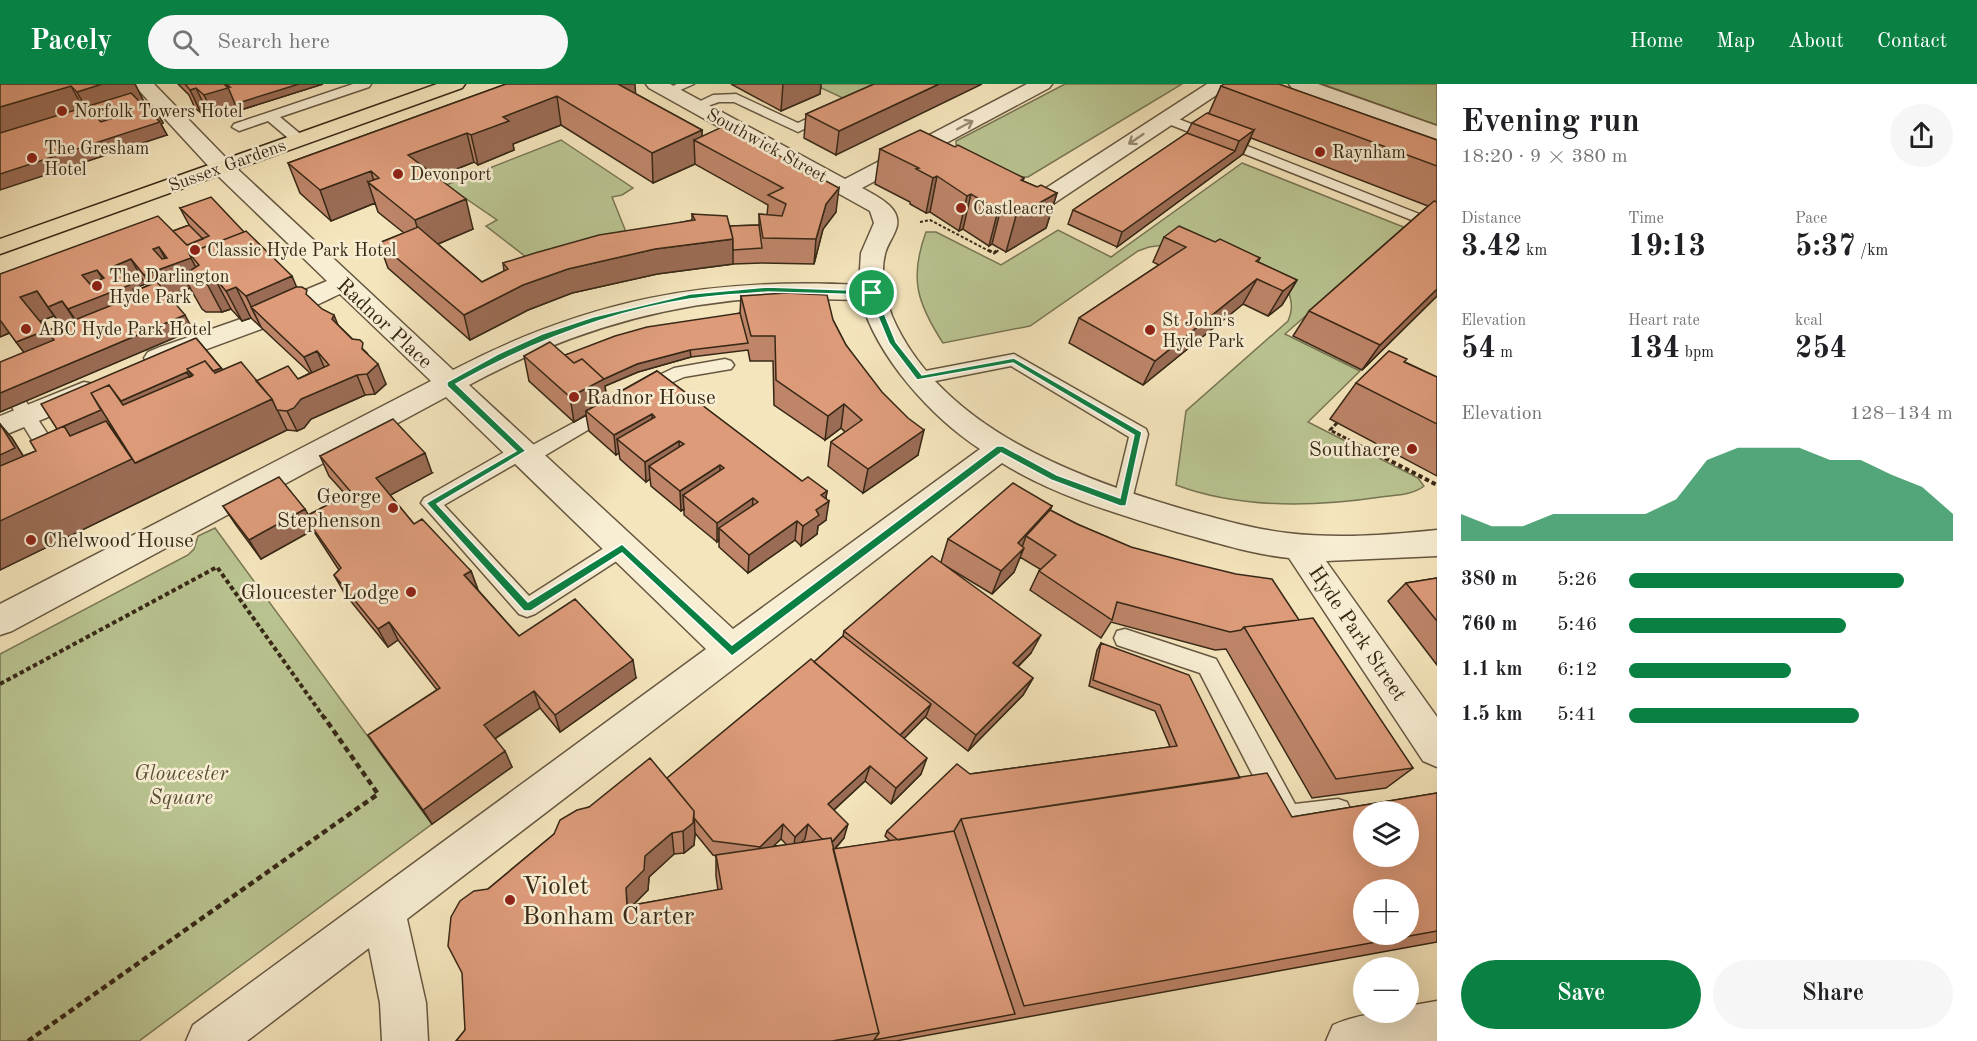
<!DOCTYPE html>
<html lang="en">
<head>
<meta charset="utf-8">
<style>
	:root { --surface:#fff; --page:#f6f6f6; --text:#202124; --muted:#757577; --accent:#0b8043 }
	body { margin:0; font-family:"Old Standard TT",serif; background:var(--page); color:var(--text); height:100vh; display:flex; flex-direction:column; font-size:22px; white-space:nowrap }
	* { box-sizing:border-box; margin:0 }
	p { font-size:20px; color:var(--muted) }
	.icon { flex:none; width:33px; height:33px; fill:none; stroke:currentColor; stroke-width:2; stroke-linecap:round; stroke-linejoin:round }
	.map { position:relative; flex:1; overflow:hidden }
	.drawer { display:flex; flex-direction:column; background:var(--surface); width:540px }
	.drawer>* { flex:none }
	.controls { position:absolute; left:1353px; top:717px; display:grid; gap:12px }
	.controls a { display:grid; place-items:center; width:66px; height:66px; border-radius:50%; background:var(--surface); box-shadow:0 6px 24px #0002; font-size:30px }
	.pin { position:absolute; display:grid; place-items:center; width:51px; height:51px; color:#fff; margin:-26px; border:3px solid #fff; border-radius:50%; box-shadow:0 2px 6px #0007 }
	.round { display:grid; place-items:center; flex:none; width:63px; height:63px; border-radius:32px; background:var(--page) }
	.summary { display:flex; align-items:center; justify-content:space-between; height:102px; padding:0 24px }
	h1 { font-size:33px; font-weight:700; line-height:45px }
	.figures { display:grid; grid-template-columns:repeat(3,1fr); gap:9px; height:102px; padding:6px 24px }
	.figures div { display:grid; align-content:center }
	.figures b { font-size:30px; font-weight:700 }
	.figures small { font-size:16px; font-weight:400 }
	.figures p { font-size:16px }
	.chart { height:168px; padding:12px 24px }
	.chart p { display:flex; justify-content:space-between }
	.chart svg { width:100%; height:108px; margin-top:6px; fill:var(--accent); opacity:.7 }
	.action { display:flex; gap:12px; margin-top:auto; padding:12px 24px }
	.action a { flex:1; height:69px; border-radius:36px; background:var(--accent); color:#fff; font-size:24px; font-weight:700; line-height:69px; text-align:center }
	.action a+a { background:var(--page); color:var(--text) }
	ul { padding:0 24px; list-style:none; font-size:20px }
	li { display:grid; grid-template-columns:96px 72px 1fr; align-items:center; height:45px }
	li i { height:15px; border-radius:8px; background:var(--accent) }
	header { display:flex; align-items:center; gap:36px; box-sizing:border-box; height:84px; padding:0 30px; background:var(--accent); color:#fff }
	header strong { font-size:28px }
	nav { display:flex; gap:33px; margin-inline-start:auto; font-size:21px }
	.search { width:420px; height:54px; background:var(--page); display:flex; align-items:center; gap:15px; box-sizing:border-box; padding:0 21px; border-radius:33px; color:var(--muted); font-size:22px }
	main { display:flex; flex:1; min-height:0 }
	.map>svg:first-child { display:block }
</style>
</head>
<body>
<header>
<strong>Pacely</strong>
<div class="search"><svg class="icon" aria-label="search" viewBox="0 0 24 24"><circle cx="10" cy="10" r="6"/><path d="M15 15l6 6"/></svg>Search here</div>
<nav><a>Home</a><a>Map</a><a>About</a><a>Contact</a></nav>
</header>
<main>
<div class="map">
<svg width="1437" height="957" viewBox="0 0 1437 957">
	<rect width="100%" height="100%" fill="#f5e5bc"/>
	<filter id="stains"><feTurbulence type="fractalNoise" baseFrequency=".00333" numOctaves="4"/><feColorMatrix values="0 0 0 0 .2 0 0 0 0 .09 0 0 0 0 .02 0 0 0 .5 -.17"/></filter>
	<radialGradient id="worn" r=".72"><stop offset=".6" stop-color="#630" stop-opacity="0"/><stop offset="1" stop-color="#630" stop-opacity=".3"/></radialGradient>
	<path fill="#bac592" stroke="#787654" stroke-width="1.5" d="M813,0H884L847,16Z
		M1065,0H1182L1028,93H1020L956,61V57Z
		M1322,0H1437V41Z
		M561,56L633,104L622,111L612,113L626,148L526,173L486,142L497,136L446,101Z
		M1242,79L1406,144L1285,250L1360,287L1308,338L1418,394L1424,402C1413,411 1395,411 1381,413C1314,423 1240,425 1176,401L1186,327L1288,237C1293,225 1292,218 1288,206L1172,160L1149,163L1138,167L1030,242L943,259C917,219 909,194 926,148H936L1001,181L1058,146L1111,173Z
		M215,444L432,740L139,957H0V570L188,471L194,465L198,452Z"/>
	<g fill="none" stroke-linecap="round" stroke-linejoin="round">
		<g stroke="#665740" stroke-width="3">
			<path id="lane" d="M353,0H371L369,3L280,33L304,53L306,56L304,59H294L268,37L239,47L232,43L234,40Z
				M677,0H694L669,11L663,7Z
				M736,10L798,39L827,25H837L838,28L798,48L734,18H719L696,26L690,22L713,11Z
				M1166,30L1437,137V146L1161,37L1160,34L1161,31Z
				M1014,270L1146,345L1148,350L1130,424L1123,426L1116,424L1113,419L1129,353L1011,282L920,300L914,298L911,294L914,290L920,288Z
				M725,275L731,277L734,281L731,285L684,293L642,312L636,310L633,306L636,302L674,284Z
				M19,314L25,316L61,370L64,375L61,380L54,382L47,380L10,320L13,316Z
				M612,318L618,320L621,324L618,328L534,378L527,380L520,377L444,421L529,512L615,457L622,455L629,457L632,463L629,469L535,530L527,533L519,530L421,419L424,414L515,362L522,360L529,363Z
				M1125,545L1216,575L1295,720L1338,715L1347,718L1351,727L1347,736C1329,743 1297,749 1279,742L1200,589L1117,561L1114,554L1117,547Z"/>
		</g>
		<g stroke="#665740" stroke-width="3">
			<path id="street" d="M133,0H154L230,78L453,286C587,216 708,193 859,201L861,169L874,139L870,127L649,4L646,0H670L845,95L1027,0H1052L1049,4L862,104C876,112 904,124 896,145C893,154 887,161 885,170C880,190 885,213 892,232C940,344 1078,395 1186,426C1219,435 1253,445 1287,449C1337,455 1388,451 1437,446V472L1326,477L1437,633V683L1423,677L1289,474C1251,470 1214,458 1177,448C1118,430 1055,412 1002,379L407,835L426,919L428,957H382L380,919L369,864L247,957H186L193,941L706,565L446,313L12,547L0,551V520L431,297L340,210C324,217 308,228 291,224L287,218L291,212L327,197L214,88ZM766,214L861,216C877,273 931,333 980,365L733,545L469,301C563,250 660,220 766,214Z
				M1207,0H1230L1227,4L1053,120L1032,122L1006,115L1003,110L1006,105L1014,103L1040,108Z
				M1289,0H1318L1437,42V55L1292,4Z
				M255,230L264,232L268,238L264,244L158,283L148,280L144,274L148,268L160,263Z
				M84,298L94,300L98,307L94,314L0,353V332Z
				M1437,917V957H1326L1333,941C1358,930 1381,928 1408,928V922Z"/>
		</g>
		<g stroke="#372816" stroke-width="3">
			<path id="primary" d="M437,0H465L462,4L0,170V155Z"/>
		</g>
		<path stroke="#372816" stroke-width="2" stroke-dasharray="3 2" stroke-linecap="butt" d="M920,138L930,136L991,168
			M996,168L1000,165"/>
		<path stroke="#372816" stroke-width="3" stroke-dasharray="4 2" stroke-linecap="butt" d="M988,166L994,169L998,166
			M1337,339L1330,346L1388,376"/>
		<path stroke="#372816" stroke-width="4" stroke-dasharray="4.5 3" stroke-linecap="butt" d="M1385,374L1437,401
			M0,600L217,483L325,635"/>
		<path stroke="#372816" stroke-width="4.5" stroke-dasharray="6 4" stroke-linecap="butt" d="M28,957L378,710L324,633"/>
		<use href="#lane" fill="#f8eed3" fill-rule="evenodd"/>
		<use href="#street" fill="#f8eed3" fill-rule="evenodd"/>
		<use href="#primary" fill="#f5e5bc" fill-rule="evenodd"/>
	</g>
	<path fill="#be8569" stroke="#372816" stroke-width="1.5" fill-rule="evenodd" d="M0,0H135L144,18L141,19L143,21L156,26L163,39L161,40L167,51Z
		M178,0H323L215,34L207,27L201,29L195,24L189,11Z
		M506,0L636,10L702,46V52L836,128L823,145L814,180L762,179L733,180L657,190L572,209L528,226L470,256L388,184L379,159L404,149L378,128L375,119L331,137L300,109L288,79ZM561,41L653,99L695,80L768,121L767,131L759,130V141L730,142L692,130V136L503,179L504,187L482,198L438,160L473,145L437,93L474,78L478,81L514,66L513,60Z
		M731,0H821L820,10L781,27Z
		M874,0L836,71L804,54L806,30Z
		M1221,2L1437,56V212L1362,286L1293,252L1309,227L1428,122L1251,54L1243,70L1117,163L1068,140L1073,126L1187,49L1192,39L1209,29Z
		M955,63L1024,94L1023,97L1037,103L1057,109L1046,144L1006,168L992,160L989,162L963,145L959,147L930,128L926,129L910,120V118L875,100L880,65Z
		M180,124L244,148L296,203L310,214L367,269L386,300L375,310L365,311L311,335L304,344L297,347L287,346L0,486L12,354L23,372L36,367L57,345L196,254L223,286L256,297L298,295L310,289L251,234L242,237L231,225L222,228H206L202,225L190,204L169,212L193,246L0,328L24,268L10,249L0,253V190L173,147L189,141ZM145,200L147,202L135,207L133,205ZM54,232L61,241L47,247L40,237ZM109,341H110L123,360Z
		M1164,153L1215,158L1260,174L1258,178L1297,196L1282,221L1268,232L1243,220L1143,301L1069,259L1079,234L1159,181L1153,178Z
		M741,212L833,236L846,261L918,371L863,409L828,382L831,358L845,348L841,344L825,356L774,321L773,277H750L748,266L691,273L638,288L605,302L607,315L657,287L802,397L827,407L826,414V436L818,442L817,450L801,462L795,456L748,489L719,463V456L717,458L684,431V425L681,427L651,402L650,395L646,398L620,375L619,369L616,371L589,347L586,331L574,338L529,297L524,272L565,271L740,229Z
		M1405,278L1437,293V392L1330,335L1356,299Z
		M320,372L432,389L390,411L414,440L471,487L478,506L519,552L636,594L560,648L540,624L495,655L512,683L432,740L379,667L368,651L437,606L398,556L388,563L345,510L334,491L339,486L313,446L261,475L236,441L223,422L305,425L308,431L346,411L329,392Z
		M1052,422L1050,426L1077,440L1299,536L1413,684L1386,704L1312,714L1226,565L1215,566L1111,538L1101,554L1030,506L1039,487L1040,485L1020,473L1014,488L992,510L944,481L1031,569L1018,583L1033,594L1023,611L968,667L925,633L904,654L921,690L891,720L865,697L834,726L844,754L835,765L890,757L885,752L887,747L970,690L1170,663L1155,627L1089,602L1097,566L1101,559L1240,694L1292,733L1437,709V858L896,957H456L465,946L488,805L554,750L589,723L667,694L814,578L843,552L844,547L941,478L948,455ZM695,749L713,771L716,772V792L718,806L633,821L648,806L649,793L674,770L684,769L694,761ZM781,755L787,761L773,762Z
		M1437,494V581L1388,517L1406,499Z"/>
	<path fill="#9b6c55" stroke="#372816" stroke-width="1.5" d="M102,0H135L144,18L113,25L120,39L102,45L93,37L77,8Z
		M219,0H225L227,4L299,0H323L215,34L204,11Z
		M612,0H635L636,16Z
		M783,0H821L820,10L781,27Z
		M939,0H982L836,71L839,47Z
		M71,2L87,31L0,58V23Z
		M196,4L207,27L201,29L190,6Z
		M557,12L561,41L513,60L514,66L478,81L471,51L503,33Z
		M156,26L163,39L161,40L167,51L0,106V90Z
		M702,46V60L694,56L695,80L653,99L652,69Z
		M1254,46L1243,70L1117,163L1122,148L1235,67L1239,57Z
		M467,49L474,78L416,101L408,71Z
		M371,87L376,105L368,98L375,119L331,137L320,106Z
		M937,92L930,128L926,129L933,94Z
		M839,104L836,128L823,145L814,180L816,155L826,120Z
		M1057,109L1046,144L1006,168L1016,132Z
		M971,110L963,145L959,147L967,112Z
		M466,115L473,145L424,166L415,136Z
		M1001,124L992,160L989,162L998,126Z
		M733,155V180L657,190L572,209L528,226L470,256L464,231L523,201L568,185L655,165Z
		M159,163L169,182L189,170L203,198L185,194L190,204L159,216L144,191L153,165Z
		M131,175L145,200L133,205L145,225L85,250L68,225L82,191L97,186L111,208L114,182Z
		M199,181L215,195L231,225L222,228L206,198Z
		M292,192L305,223H251L261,243L246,212Z
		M1257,195L1243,220L1143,301L1155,277Z
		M1297,196L1282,221L1268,232L1283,207Z
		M236,203L251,234L242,237L226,207Z
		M1437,205V212L1362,286L1380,261Z
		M37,207L54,232L38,238L20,213Z
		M62,217L79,242L66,248L48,223Z
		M185,231L193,246L0,328V309Z
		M334,231L342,251L332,235Z
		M0,234L11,248L0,253Z
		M47,246L64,270L35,283L16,258Z
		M690,266L691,273L638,288L605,302L607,319L586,327V331L574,338L570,313L593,300L637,280Z
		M317,267L326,287L314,293L304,273Z
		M378,280L386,300L375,310L367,290Z
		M221,284L229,298L195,295Z
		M187,288L195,303L109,341L136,379L272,315L287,346L0,486V437L75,356L57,345Z
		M357,291L365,311L311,335L304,344L297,347L287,327L301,315Z
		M844,320L841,344L825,356L828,332Z
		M652,330L653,350L617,355L619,369L616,371L614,351Z
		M0,340L12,354L27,378L0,390Z
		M924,346L918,371L863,409L868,385Z
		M679,357L680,376L649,382L650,395L646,398L645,378Z
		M425,369L432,389L385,414L376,394Z
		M720,381V401L683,411L684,425L681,427L680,407Z
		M827,407L825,420L829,417L826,436L818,442L817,450L801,462L803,442L816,426L821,411Z
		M753,414L752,433L719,444V456L717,458V439Z
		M1052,422L1041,446L1026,452L1020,469L1024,464L1014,488L992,510L1001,487L1018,459Z
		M305,425L316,445L305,433L313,446L261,475L249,456Z
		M797,437L795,456L748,489L749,471Z
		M471,487L478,506L464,491Z
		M389,538L398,556L388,563L378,545Z
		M1041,551L1031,569L1004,596L1013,579Z
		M633,576L636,594L560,648L555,631Z
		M1033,594L1023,611L968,667L976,651Z
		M534,607L540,624L491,657L484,641Z
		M931,620L926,632L893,666L897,654Z
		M505,667L512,683L432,740L423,726Z
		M927,674L921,690L891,720L896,704Z
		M870,682L865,697L824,735L828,720Z
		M694,727L695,750L694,761L684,769L683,747Z
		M783,740L781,755L758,777L760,763Z
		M808,740L805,755L793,767L795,753Z
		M848,740L844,754L829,771V762Z
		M672,749L674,770L649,793L648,806L630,824L627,822L626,804L645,772Z"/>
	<path fill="#dd9b7a" stroke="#372816" stroke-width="1.5" fill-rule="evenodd" d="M0,0H102L77,8L71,2L0,23Z
		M185,0H224L228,4L204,11L196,4L190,6Z
		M226,0H299L235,20L228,3H230Z
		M506,0H618L702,46L652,69L557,12L503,33L509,37L471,51L467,49L408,71L466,115L415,136L368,98L379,94L371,87L320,106L288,79Z
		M874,0H939L839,47L806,30Z
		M1224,0H1279L1437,56V82L1221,2Z
		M131,9L143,21L149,20L156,26L150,28L160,38L0,90V49ZM113,25L120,32L101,38L94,31Z
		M1207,29L1254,46L1239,57L1192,39Z
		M724,42L839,104L826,120L816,155L763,154L759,130L782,132L786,120L768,111L783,104L694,56Z
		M920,46L955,63L958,61L1024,94L1021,96L1037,103L1041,101L1057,109L1016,132L1001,124L998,126L971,110L967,112L937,92L933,94L916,85L919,84L880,65Z
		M1187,49L1235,67L1122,148L1073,126Z
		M211,113L244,148L189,169L191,174L144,191L131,175L114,182L130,201L68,225L62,217L48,223L37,207L20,213L47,246L16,258L0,236V190L158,132L187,161L209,152L180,124ZM159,163L167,174L162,175L153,165ZM97,186L104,194L90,200L82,191Z
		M1434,117L1437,118V205L1380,261L1309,227Z
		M692,130L727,132L733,155L655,165L568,185L523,201L464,231L379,159L418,143L482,198L508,185L503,179L535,169L599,151L695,136Z
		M189,141L203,155L187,161L173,147Z
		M759,141L762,164L733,166V155L730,142Z
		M1179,142L1215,158L1220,155L1260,174L1256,177L1297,196L1283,207L1257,195L1155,277L1079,234L1186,163L1164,153Z
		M246,147L292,192L246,212L236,203L226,207L215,194L206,198H190L185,194V190L199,181L189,169Z
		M157,198L185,231L0,309V278L54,256L47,247L137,211L135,207Z
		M296,203H302L307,206L306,210L322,225L334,231L332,235L352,255L360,256L363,259L362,265L378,280L367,290L357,291L301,315L294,324L287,327L277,326L272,315L256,297L288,282L298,295L329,281L317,267L304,273L251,223Z
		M786,209L827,211L833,236L846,261L882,308L908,334L924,346L868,385L831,358L862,336L844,320L828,332L776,296L775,252H751L741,212Z
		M740,229L748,259L690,266L637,280L604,295L582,275L574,279L565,271L615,252L647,243Z
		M196,254L221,284L213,287L205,277L187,285L192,292L190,293L187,288L121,317L109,301L91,309L101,326L57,345L41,320Z
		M550,258L574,279L582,275L604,295L570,313L524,272Z
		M1389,267L1407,275L1404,278L1437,293V340L1356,299Z
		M205,277L215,289L241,278L272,315L135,379L91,309L109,301L123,321L193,291L187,285Z
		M657,287L802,397L808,393L827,407L821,411L829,417L816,426L819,431L803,442L797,437L749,471L719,444L758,418L753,414L717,439L683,411L724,384L720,381L680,407L649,382L684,360L679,357L645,378L617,355L655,333L652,330L614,351L586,327Z
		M393,335L425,369L376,394L414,440L422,435L471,487L464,491L519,552L575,515L633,576L555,631L534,607L484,641L505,667L423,726L368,651L440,604L389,538L378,545L334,491L341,484L305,433L351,408L320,372Z
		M106,337L132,375L0,437V382L36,367L30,357L64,342L70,352Z
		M0,340L15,364L0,371Z
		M279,393L305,425L249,456L223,422Z
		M1013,399L1052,422L1018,459L1024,464L1001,487L948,455Z
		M1050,426L1077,440L1131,463L1195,480L1236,490L1272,495L1299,536L1244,543L1241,546L1230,548L1117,518L1112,536L1039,487L1056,471L1026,452Z
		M932,472L1041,551L1013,579L1033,594L976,651L844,547Z
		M1437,494V537L1406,499Z
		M1313,534L1413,684L1336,695L1244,543Z
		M843,552L931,620L900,651L814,578Z
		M1101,559L1189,591L1240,694L961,735L954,747L898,756L887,747L957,680L970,690L1177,662L1160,621L1093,596Z
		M811,575L927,674L896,704L870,682L828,720L848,740L832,758L831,754L822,755L808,740L795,753L783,740L760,763L713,757L694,734V727L667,694Z
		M650,674L694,727L693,739L683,747L672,749L645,772L644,786L626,804L627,822L722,805L716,771L831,754L879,949L832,957H456L465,946L462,889L448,862L451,833L460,817L474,807L488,805L554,750L560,736L577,726L589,723Z
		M1267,689L1292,733L1437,709V847L1024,922L961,735ZM1364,728H1408V772H1364ZM1364,806H1408V850H1364Z
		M954,747L1015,930L874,956L879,949L833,765Z"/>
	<defs><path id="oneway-shaft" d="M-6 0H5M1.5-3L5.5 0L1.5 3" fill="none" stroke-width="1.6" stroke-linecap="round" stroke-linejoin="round" transform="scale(1.5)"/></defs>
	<g stroke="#988b74">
		<use href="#oneway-shaft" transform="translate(965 41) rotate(-28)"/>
		<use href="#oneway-shaft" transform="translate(1136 55) rotate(146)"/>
	</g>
	<path fill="#0b8043" stroke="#fff" stroke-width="1.5" fill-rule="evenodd" d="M768,203L875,207L896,258L922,291L1014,274L1142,348L1126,422H1120L1051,396L1001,369L732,572L622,469L531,527H524L426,419L516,367L447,302V298L498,270L542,250L593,233L690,210ZM768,208L869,211L889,259L917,296L1013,279L1134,351L1120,414L1057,391L1003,362H997L732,561L622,460L528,518L437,420L526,367L456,300C529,259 607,228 690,215C716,211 742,210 768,208Z"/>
	<g fill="#8f2418" stroke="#f8eed3" stroke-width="2">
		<circle cx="62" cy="27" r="6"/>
		<circle cx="1320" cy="68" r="6"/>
		<circle cx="32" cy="74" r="6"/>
		<circle cx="398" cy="90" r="6"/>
		<circle cx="961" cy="124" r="6"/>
		<circle cx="195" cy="166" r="6"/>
		<circle cx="97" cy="202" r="6"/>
		<circle cx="26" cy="245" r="6"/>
		<circle cx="1150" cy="246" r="6"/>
		<circle cx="574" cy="313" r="6"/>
		<circle cx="1412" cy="365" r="6"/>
		<circle cx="393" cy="424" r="6"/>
		<circle cx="31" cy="456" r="6"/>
		<circle cx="411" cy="508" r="6"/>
		<circle cx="510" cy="816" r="6"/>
	</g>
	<g text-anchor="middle" stroke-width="5" stroke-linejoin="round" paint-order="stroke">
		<g font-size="18" fill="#372816" stroke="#f8eed3" text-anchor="start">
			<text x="74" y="33">Norfolk Towers Hotel</text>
			<text x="44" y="70">The Gresham<tspan x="44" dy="21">Hotel</tspan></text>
			<text x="1332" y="74">Raynham</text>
			<text x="410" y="96">Devonport</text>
			<text x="973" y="130">Castleacre</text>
			<text x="207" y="172">Classic Hyde Park Hotel</text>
			<text x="109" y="198">The Darlington<tspan x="109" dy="21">Hyde Park</tspan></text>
			<text x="1162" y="242">St John's<tspan x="1162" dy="21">Hyde Park</tspan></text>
			<text x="38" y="251">ABC Hyde Park Hotel</text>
		</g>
		<g font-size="18" fill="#372816" stroke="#f8eed3">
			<text transform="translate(767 61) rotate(29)" y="6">Southwick Street</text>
			<text transform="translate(227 81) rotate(-20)" y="6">Sussex Gardens</text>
		</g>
		<g font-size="21" fill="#372816" stroke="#f8eed3">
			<text transform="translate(385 239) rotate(43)" y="7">Radnor Place</text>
			<text transform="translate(1358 549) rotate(56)" y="7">Hyde Park Street</text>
		</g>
		<g font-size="21" fill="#372816" stroke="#f8eed3" text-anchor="end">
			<text x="586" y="320" text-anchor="start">Radnor House</text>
			<text x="1400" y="372">Southacre</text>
			<text x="381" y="419">George<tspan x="381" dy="24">Stephenson</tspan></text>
			<text x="43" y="463" text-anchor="start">Chelwood House</text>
			<text x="399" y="515">Gloucester Lodge</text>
		</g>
		<g font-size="21" font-style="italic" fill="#584f35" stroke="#f8eed3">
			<text x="181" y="696">Gloucester<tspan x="181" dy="24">Square</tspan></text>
		</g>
		<g font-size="26" fill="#372816" stroke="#f8eed3" text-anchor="start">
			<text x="522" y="810">Violet<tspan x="522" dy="30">Bonham Carter</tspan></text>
		</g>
	</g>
	<rect width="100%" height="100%" filter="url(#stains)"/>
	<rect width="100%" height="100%" fill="url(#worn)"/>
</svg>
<div class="controls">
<a><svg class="icon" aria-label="layers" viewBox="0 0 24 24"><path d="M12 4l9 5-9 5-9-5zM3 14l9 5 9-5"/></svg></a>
<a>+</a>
<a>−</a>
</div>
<div class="pin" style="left:872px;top:209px;background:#1e9e55"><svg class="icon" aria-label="arrive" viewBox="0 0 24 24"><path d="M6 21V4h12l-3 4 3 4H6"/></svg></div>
</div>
<section class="drawer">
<div class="summary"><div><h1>Evening run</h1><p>18:20 · 9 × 380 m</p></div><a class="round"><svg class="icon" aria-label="share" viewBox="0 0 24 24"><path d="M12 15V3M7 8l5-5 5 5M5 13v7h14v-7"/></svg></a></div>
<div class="figures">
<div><p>Distance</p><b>3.42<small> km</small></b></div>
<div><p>Time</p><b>19:13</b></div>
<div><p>Pace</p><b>5:37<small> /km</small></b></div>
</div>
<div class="figures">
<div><p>Elevation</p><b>54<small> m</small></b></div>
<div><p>Heart rate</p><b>134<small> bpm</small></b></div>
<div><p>kcal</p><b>254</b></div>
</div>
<div class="chart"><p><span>Elevation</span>128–134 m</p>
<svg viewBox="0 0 160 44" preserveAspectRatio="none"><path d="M0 44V33L10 38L20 38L30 33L40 33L50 33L60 33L70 27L80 11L90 6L100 6L110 6L120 11L130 11L140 17L150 22L160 33V44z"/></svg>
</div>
<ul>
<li><b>380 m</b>5:26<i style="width:85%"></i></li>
<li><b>760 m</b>5:46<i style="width:67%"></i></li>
<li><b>1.1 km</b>6:12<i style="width:50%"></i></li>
<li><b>1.5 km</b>5:41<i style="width:71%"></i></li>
</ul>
<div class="action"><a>Save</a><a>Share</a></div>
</section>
</main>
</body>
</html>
